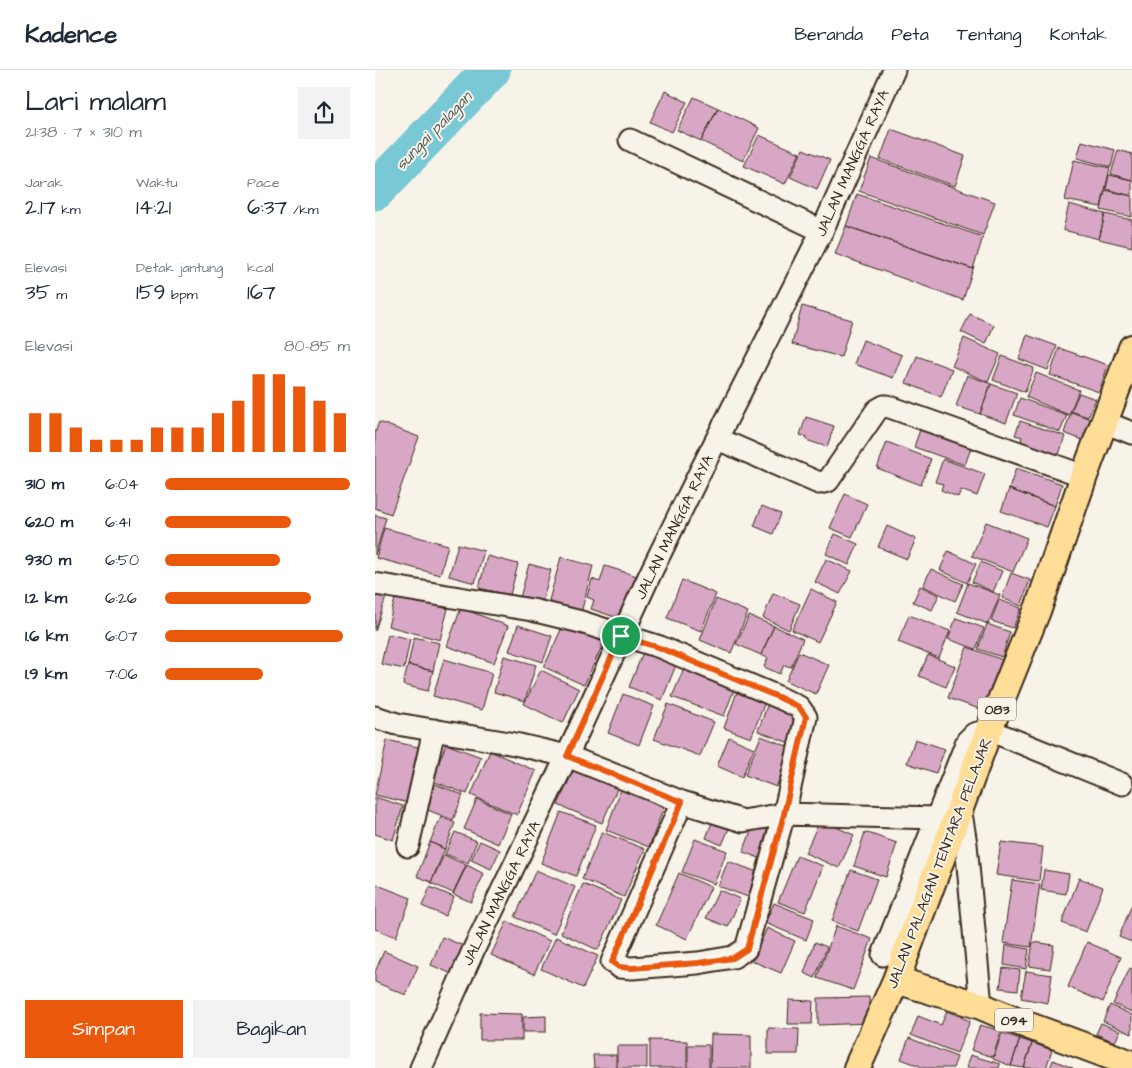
<!DOCTYPE html>
<html lang="id">
<head>
<meta charset="utf-8">
<style>
	:root { --surface:#fff; --page:#f2f2f3; --text:#1f2937; --muted:#747a83; --line:#e0e1e3; --accent:#ea580c }
	body { margin:0; font-family:"Architects Daughter",sans-serif; background:var(--page); color:var(--text); height:100vh; display:flex; flex-direction:column; font-size:19px; white-space:nowrap }
	* { box-sizing:border-box; margin:0 }
	p { font-size:16px; color:var(--muted) }
	.icon { flex:none; width:28px; height:28px; fill:none; stroke:currentColor; stroke-width:2; stroke-linecap:round; stroke-linejoin:round }
	.map { position:relative; flex:1; overflow:hidden }
	.sheet { display:flex; flex-direction:column; background:var(--surface); width:375px }
	.sheet>* { flex:none }
	.pin { position:absolute; display:grid; place-items:center; width:42px; height:42px; color:#fff; margin:-21px; border:2px solid #fff; border-radius:50%; box-shadow:0 1px 5px #0007 }
	.round { display:grid; place-items:center; flex:none; width:52px; height:52px; border-radius:0px; background:var(--page) }
	.summary { display:flex; align-items:center; justify-content:space-between; height:85px; padding:0 25px }
	h1 { font-size:28px; font-weight:600; line-height:38px }
	.stats { display:grid; grid-template-columns:repeat(3,1fr); gap:8px; height:85px; padding:5px 25px }
	.stats div { display:grid; align-content:center }
	.stats b { font-size:21px; font-weight:600 }
	.stats small { font-size:14px; font-weight:400 }
	.stats p { font-size:14px }
	.chart { height:140px; padding:10px 25px }
	.chart p { display:flex; justify-content:space-between }
	.chart svg { width:100%; height:90px; margin-top:5px; stroke:var(--accent); stroke-width:6 }
	.button { display:flex; gap:10px; margin-top:auto; padding:10px 25px }
	.button a { flex:1; height:58px; border-radius:0px; background:var(--accent); color:#fff; font-size:20px; font-weight:600; line-height:58px; text-align:center }
	.button a+a { background:var(--page); color:var(--text) }
	ul { padding:0 25px; list-style:none; font-size:16px }
	li { display:grid; grid-template-columns:80px 60px 1fr; align-items:center; height:38px }
	li i { height:12px; border-radius:6px; background:var(--accent) }
	header { display:flex; align-items:center; gap:30px; box-sizing:border-box; height:70px; padding:0 25px; background:var(--surface); border-bottom:1px solid var(--line) }
	header strong { font-size:24px }
	nav { display:flex; gap:28px; margin-inline-start:auto; font-size:18px }
	main { display:flex; flex:1; min-height:0 }
	.map>svg:first-child { display:block }
</style>
</head>
<body>
<header>
<strong>Kadence</strong>
<nav><a>Beranda</a><a>Peta</a><a>Tentang</a><a>Kontak</a></nav>
</header>
<main>
<section class="sheet">
<div class="summary"><div><h1>Lari malam</h1><p>21:38 · 7 × 310 m</p></div><a class="round"><svg class="icon" aria-label="share" viewBox="0 0 24 24"><path d="M12 15V3M7 8l5-5 5 5M5 13v7h14v-7"/></svg></a></div>
<div class="stats">
<div><p>Jarak</p><b>2.17<small> km</small></b></div>
<div><p>Waktu</p><b>14:21</b></div>
<div><p>Pace</p><b>6:37<small> /km</small></b></div>
</div>
<div class="stats">
<div><p>Elevasi</p><b>35<small> m</small></b></div>
<div><p>Detak jantung</p><b>159<small> bpm</small></b></div>
<div><p>kcal</p><b>167</b></div>
</div>
<div class="chart"><p><span>Elevasi</span>80–85 m</p>
<svg viewBox="0 0 160 44" preserveAspectRatio="none"><path d="M5 44V25M15 44V25M25 44V32M35 44V38M45 44V38M55 44V38M65 44V32M75 44V32M85 44V32M95 44V25M105 44V19M115 44V6M125 44V6M135 44V12M145 44V19M155 44V25"/></svg>
</div>
<ul>
<li><b>310 m</b>6:04<i style="width:100%"></i></li>
<li><b>620 m</b>6:41<i style="width:68%"></i></li>
<li><b>930 m</b>6:50<i style="width:62%"></i></li>
<li><b>1.2 km</b>6:26<i style="width:79%"></i></li>
<li><b>1.6 km</b>6:07<i style="width:96%"></i></li>
<li><b>1.9 km</b>7:06<i style="width:53%"></i></li>
</ul>
<div class="button"><a>Simpan</a><a>Bagikan</a></div>
</section>
<div class="map">
<svg width="757" height="998" viewBox="0 0 757 998">
	<rect width="100%" height="100%" fill="#f7f3e8"/>
	<filter id="ink" filterUnits="userSpaceOnUse"><feTurbulence type="fractalNoise" baseFrequency=".02" numOctaves="2"/><feDisplacementMap in="SourceGraphic" scale="10" xChannelSelector="R" yChannelSelector="G"/><feConvolveMatrix kernelMatrix="1 2 1 2 8 2 1 2 1" color-interpolation-filters="sRGB"/></filter>
	<g filter="url(#ink)">
		<g fill="none" stroke-linecap="round" stroke-linejoin="round">
			<path stroke="#79c8d5" stroke-width="39" d="M0,121L116,0"/>
		</g>
		<path fill="#d8a7c5" stroke="#3b2a1e" d="M290,21L312,32L297,62L275,52Z
			M319,27L343,38L326,71L302,60Z
			M343,38L384,58L368,91L326,71Z
			M516,59L590,86L580,116L505,89Z
			M384,65L425,83L410,114L369,96Z
			M707,71L740,80L736,97L702,88Z
			M428,79L455,90L442,119L415,107Z
			M743,80L757,84V110L736,104Z
			M496,88L620,132L608,165L484,121Z
			M699,90L735,98L726,137L690,130Z
			M734,105L757,110V126L731,119Z
			M730,120L757,126V147L726,140Z
			M482,124L608,167L598,199L471,156Z
			M694,134L730,144L724,169L688,160Z
			M730,144L757,150V177L724,169Z
			M471,156L598,199L588,230L460,184Z
			M427,236L477,250L466,287L417,274Z
			M595,244L619,255L611,274L586,262Z
			M652,265L682,276L673,300L644,289Z
			M589,268L625,284L613,312L577,296Z
			M488,270L527,285L518,308L479,294Z
			M684,278L733,295L724,322L675,305Z
			M542,286L577,299L566,327L531,313Z
			M627,286L659,298L650,322L618,310Z
			M661,303L704,320L694,345L651,327Z
			M592,305L616,314L605,344L581,336Z
			M616,314L642,323L631,353L605,344Z
			M704,323L721,329L713,347L696,341Z
			M645,328L692,345L685,362L639,345Z
			M696,342L721,351L713,372L689,363Z
			M431,347L459,356L452,377L431,370L432,367L425,365Z
			M548,351L599,369L590,395L539,377Z
			M645,351L690,366L681,394L643,381L647,367L640,365Z
			M4,352L44,367L16,444L0,438V363Z
			M512,372L556,389L546,415L502,398Z
			M568,389L610,404L602,426L586,420L583,427L566,420L568,414L560,412Z
			M641,398L687,414L680,436L634,419Z
			M634,419L680,436L672,457L626,441Z
			M470,424L492,434L477,467L455,458Z
			M387,436L406,444L398,464L379,456Z
			M0,445L11,448L0,485Z
			M611,452L652,468L638,502L597,486Z
			M512,456L541,469L532,489L503,477Z
			M9,458L73,475L65,505L1,488Z
			M460,464L483,474L474,495L451,484Z
			M83,474L109,481L100,513L74,506Z
			M573,481L601,494L592,513L565,500Z
			M112,486L143,494L135,525L104,518Z
			M186,487L218,496L206,543L173,534Z
			M451,489L477,501L465,524L440,512Z
			M606,492L627,501L618,522L597,512Z
			M154,494L176,500L167,533L145,528Z
			M230,496L262,506L249,550L216,539L219,530L212,527L217,509L225,512Z
			M556,499L588,514L580,531L548,516Z
			M636,503L655,510L646,536L627,528Z
			M307,510L341,524L326,561L292,548Z
			M593,513L625,525L613,554L582,542Z
			M545,516L564,525L557,540L538,532Z
			M436,519L462,532L443,572L417,560Z
			M0,523L11,527L0,561Z
			M398,523L425,534L414,560L388,548Z
			M21,525L73,539L65,570L13,556Z
			M341,529L373,542L356,583L325,570Z
			M624,530L646,538L638,558L616,551Z
			M86,538L133,556L119,593L72,576Z
			M534,545L575,561L564,588L523,572Z
			M374,546L399,556L386,585L361,574Z
			M581,548L609,558L601,579L573,569Z
			M189,553L229,572L209,615L169,597Z
			M612,554L635,562L627,587L603,579Z
			M143,555L177,566L168,592L134,581Z
			M399,556L428,569L416,597L409,595L405,604L389,597L393,588L386,585Z
			M13,564L35,569L29,599L6,594Z
			M39,567L64,573L58,601L33,595Z
			M592,577L628,590L610,641L573,628Z
			M268,582L301,595L287,630L254,617Z
			M424,582L454,595L441,624L411,611Z
			M553,585L580,596L571,617L544,606Z
			M129,586L161,595L150,631L119,622Z
			M69,589L117,603L107,640L58,626Z
			M33,595L58,601L53,621L28,615Z
			M309,598L360,617L349,646L297,627Z
			M166,600L204,619L188,653L149,634Z
			M362,622L390,632L376,668L349,658Z
			M248,624L279,636L264,675L233,663Z
			M393,633L428,646L417,674L383,661Z
			M293,634L339,652L325,686L279,669Z
			M386,666L417,678L401,717L370,705Z
			M354,667L379,678L367,707L342,696Z
			M540,669L570,679L561,703L532,693Z
			M12,670L47,678L34,733L0,725Z
			M71,674L106,687L92,724L57,711Z
			M115,681L161,701L142,745L96,725Z
			M202,692L246,710L227,753L183,735Z
			M60,714L88,725L78,750L50,739Z
			M247,717L290,734L274,777L231,760Z
			M0,727L28,736L18,770L0,764Z
			M102,729L136,744L123,774L89,759Z
			M186,742L221,755L201,806L166,793Z
			M66,747L80,753L70,779L55,772Z
			M338,750L355,756L347,775L331,768Z
			M445,750L479,765L464,798L430,783Z
			M379,754L401,762L390,790L368,782Z
			M80,762L102,771L93,793L70,784Z
			M227,762L270,779L249,827L207,809Z
			M490,762L522,773L511,807L479,796Z
			M320,769L352,781L339,814L307,802Z
			M105,771L125,780L116,799L96,790Z
			M55,772L70,779L56,812L42,806Z
			M626,772L668,777L664,811L621,805Z
			M69,785L91,795L78,823L56,813Z
			M422,786L448,796L430,842L403,832Z
			M353,791L390,805L381,830L343,816Z
			M92,795L109,804L96,832L78,824Z
			M161,800L200,817L179,864L140,847Z
			M476,800L502,809L483,861L457,851Z
			M669,800L694,804L691,824L666,820Z
			M304,803L336,817L312,869L281,855Z
			M704,808L728,817L711,862L687,853Z
			M637,810L665,814L656,877L628,873Z
			M0,814L36,828L21,867L0,859Z
			M208,814L246,830L223,880L186,863Z
			M55,817L79,827L70,846L47,836Z
			M344,820L365,829L353,857L331,848Z
			M399,833L439,849L431,870L390,853Z
			M757,834V872L744,867Z
			M132,851L175,871L159,904L116,885Z
			M461,856L497,869L478,920L442,908Z
			M392,858L420,871L406,903L377,891Z
			M67,867L89,876L77,904L56,895Z
			M181,867L223,886L208,918L166,899Z
			M440,872L452,877L440,908L429,903Z
			M658,872L679,875L675,899L654,896Z
			M712,872L746,887L728,932L693,917Z
			M631,875L654,879L651,899L629,895Z
			M9,881L43,896L31,925L0,912V902Z
			M628,898L645,900L643,920L625,918Z
			M755,898L757,899V942L738,934Z
			M651,901L677,905L673,933L646,928Z
			M494,927L495,953L443,955V928Z
			M414,930L438,931L437,954H413Z
			M735,935L757,945V964L728,951Z
			M572,941L595,951L582,983L536,965L543,946L566,955Z
			M105,943L147,944V970H105Z
			M171,946V962H148V947Z
			M726,953L745,961L740,972L721,964Z
			M605,955L626,961L618,987L596,980Z
			M393,958L424,959L423,984H393Z
			M627,963L645,969L636,996L618,989Z
			M336,964L376,965V998H335Z
			M534,968L582,987L578,998H550L526,989Z
			M645,969L657,973L649,998L636,996Z
			M275,970L312,971V998H275Z
			M657,973L677,980L671,998H649Z
			M313,975H334V998H313Z
			M242,976H272V998H242Z
			M218,985H241V998H219Z
			M595,985L625,994L624,998H591Z
			M678,990L698,998H675Z"/>
		<g fill="none" stroke-linecap="round" stroke-linejoin="round">
			<g stroke="#3b2a1e" stroke-width="25">
				<path id="minor" d="M255,70L447,161
					M729,352L757,363
					M343,369L444,413L453,411L502,340L509,336H512L709,406
					M0,514L157,540L206,552L285,577L403,627L424,637L431,647L409,744L371,879L358,887L323,893L257,898L244,897L237,892L307,732
					M0,647L22,654L140,674L192,686L307,732L368,751L409,744L562,748
					M585,737L591,774L606,936
					M33,776L59,660
					M508,885L592,671L599,664L614,660L747,714
					M46,998L98,881L192,686L276,502L324,404L447,161L519,0"/>
			</g>
			<g stroke="#3b2a1e" stroke-width="30">
				<path id="major" d="M521,910L606,936L641,951L757,994
					M482,998L521,910L614,660L664,536L709,406L757,278"/>
			</g>
			<use href="#minor" stroke="#f7f3e8" stroke-width="21"/>
			<use href="#major" stroke="#fedd96" stroke-width="26"/>
		</g>
	</g>
	<g fill="none" stroke-linecap="round" stroke-linejoin="round" filter="url(#ink)">
		<g stroke="#fff" stroke-width="10">
			<path id="route" d="M246,566L285,578L403,627L424,637L431,647L409,744L372,879L358,888L323,893L257,898L244,897L237,892L307,732L192,686Z"/>
		</g>
		<use href="#route" stroke="#ea580c" stroke-width="6"/>
	</g>
	<g text-anchor="middle" stroke-width="4" stroke-linejoin="round" paint-order="stroke">
		<g fill="#f7f3e8" stroke="#73665b" stroke-width="1">
			<rect x="603" y="627.5" width="38" height="23" rx="4"/>
			<rect x="620" y="938.5" width="38" height="23" rx="4"/>
		</g>
		<g font-size="14" font-weight="bold" fill="#3b2a1e">
			<text x="622" y="644">083</text>
			<text x="639" y="955">094</text>
		</g>
		<g font-size="15" fill="#3b2a1e" stroke="#f7f3e8">
			<text transform="translate(477 93) rotate(-66)" y="5">JALAN MANGGA RAYA</text>
			<text transform="translate(299 457) rotate(-64)" y="5">JALAN MANGGA RAYA</text>
			<text transform="translate(564 793) rotate(-69)" y="5">JALAN PALAGAN TENTARA PELAJAR</text>
			<text transform="translate(126 823) rotate(-64)" y="5">JALAN MANGGA RAYA</text>
		</g>
		<g font-size="16" font-style="italic" fill="#4e5955" stroke="#f7f3e8">
			<text transform="translate(58 60) rotate(-46)" y="6">sungai palagan</text>
		</g>
	</g>
</svg>
<div class="pin" style="left:246px;top:566px;background:#1e9e55"><svg class="icon" aria-label="arrive" viewBox="0 0 24 24"><path d="M6 21V4h12l-3 4 3 4H6"/></svg></div>
</div>
</main>
</body>
</html>
